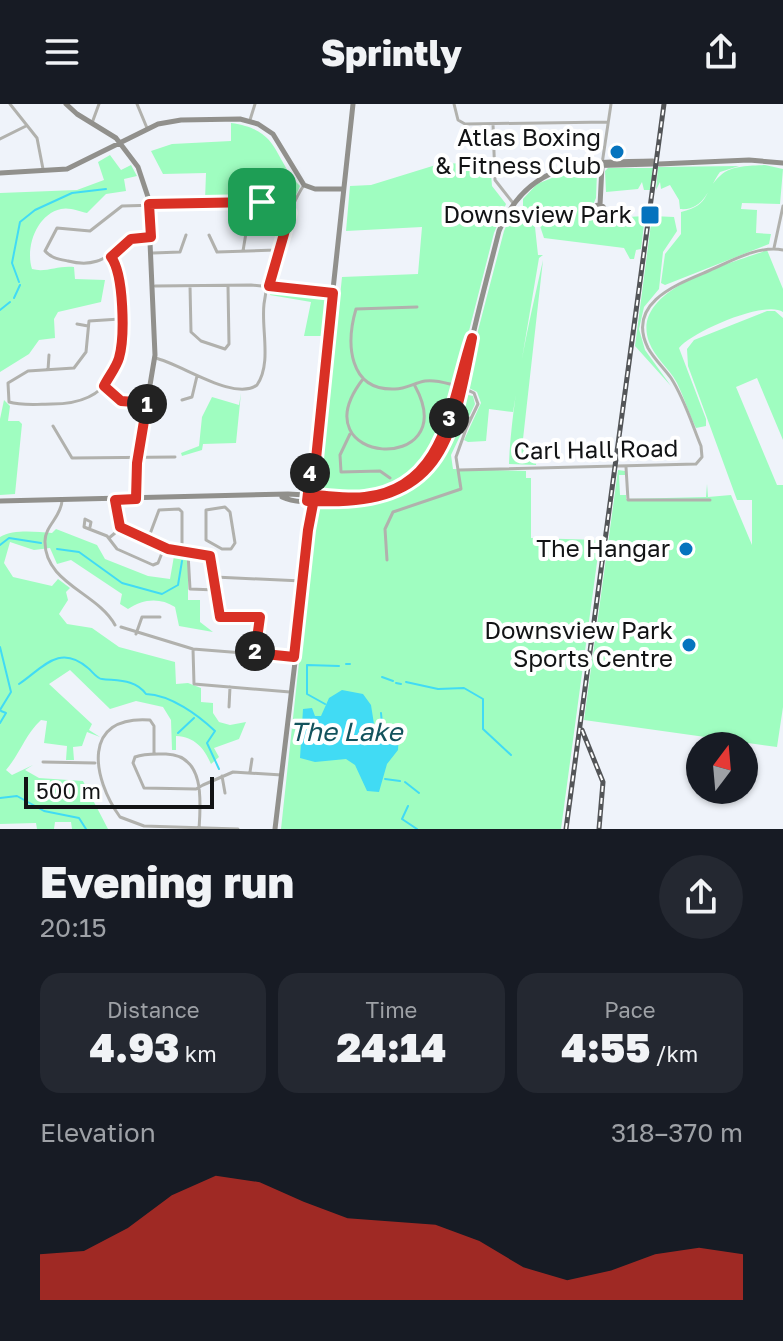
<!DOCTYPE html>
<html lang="en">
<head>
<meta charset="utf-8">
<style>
	:root { --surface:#171b24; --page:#242831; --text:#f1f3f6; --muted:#9ea1a6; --accent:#d93025 }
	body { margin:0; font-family:"Golos Text",sans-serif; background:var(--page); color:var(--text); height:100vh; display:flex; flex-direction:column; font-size:30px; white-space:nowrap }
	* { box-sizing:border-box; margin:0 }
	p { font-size:26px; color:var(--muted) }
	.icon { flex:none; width:44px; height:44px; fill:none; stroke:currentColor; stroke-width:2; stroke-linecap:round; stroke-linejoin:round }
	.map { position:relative; height:725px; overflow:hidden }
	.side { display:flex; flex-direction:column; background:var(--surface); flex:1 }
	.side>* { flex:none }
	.needle { width:52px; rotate:16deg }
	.buttons { position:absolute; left:686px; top:628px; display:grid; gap:16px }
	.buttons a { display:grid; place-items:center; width:72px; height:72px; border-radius:50%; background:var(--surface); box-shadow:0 2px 6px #0004; font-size:40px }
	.scale { position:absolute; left:24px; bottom:20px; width:190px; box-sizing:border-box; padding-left:8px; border:4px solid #121315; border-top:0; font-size:22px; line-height:28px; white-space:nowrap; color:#121315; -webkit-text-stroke:6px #fff; paint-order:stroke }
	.pin { position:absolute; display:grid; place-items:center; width:68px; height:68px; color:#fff; margin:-34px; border-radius:16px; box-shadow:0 4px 12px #0006 }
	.km { position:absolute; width:40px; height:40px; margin:-20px; border-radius:50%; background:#222; color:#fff; font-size:22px; line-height:40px; text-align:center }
	.round { display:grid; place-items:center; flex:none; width:84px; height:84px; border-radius:42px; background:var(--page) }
	.summary { display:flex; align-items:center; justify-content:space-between; height:136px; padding:0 40px }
	h1 { font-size:44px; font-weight:800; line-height:60px }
	.metrics { display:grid; grid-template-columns:repeat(3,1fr); gap:12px; height:136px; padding:8px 40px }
	.metrics div { display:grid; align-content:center; border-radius:20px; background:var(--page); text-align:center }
	.metrics b { font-size:40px; font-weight:800 }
	.metrics small { font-size:22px; font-weight:400 }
	.metrics p { font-size:22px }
	.chart { height:224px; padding:16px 40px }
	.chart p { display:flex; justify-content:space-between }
	.chart svg { width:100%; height:144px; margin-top:8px; fill:var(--accent); opacity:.7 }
	header { display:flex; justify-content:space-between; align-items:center; height:104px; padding:0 40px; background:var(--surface); font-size:36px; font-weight:800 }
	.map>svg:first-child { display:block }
</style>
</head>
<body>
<header><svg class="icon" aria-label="menu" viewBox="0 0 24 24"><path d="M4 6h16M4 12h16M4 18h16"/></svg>Sprintly<svg class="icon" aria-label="share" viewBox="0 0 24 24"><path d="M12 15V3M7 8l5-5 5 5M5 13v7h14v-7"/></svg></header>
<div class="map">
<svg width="783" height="725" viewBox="0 0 783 725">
	<rect width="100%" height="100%" fill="#eff3fa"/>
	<path fill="#9ffdc0" d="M231,19C281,26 272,53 300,82L290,105L265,95L205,96L206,69L163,70L151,47L172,40L231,37Z
		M110,51L121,66L131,61L137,72L124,75L126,87L106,90L87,109C79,107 69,103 61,105C37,110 25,143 32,165C46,169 58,161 74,163L75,175L105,176L101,198L58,208L54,215L55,234L39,236L29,250L0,268V89L77,86L104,76L98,58Z
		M490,58L492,82L506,100L494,129L445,321C426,377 376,399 320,385L342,173L418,170L422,123L346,127L350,82L371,81L439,60Z
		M765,61L783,65L780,100L742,99L741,105L757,106L756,129L771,130L769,140L665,181L661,179L665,150L681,130V108C712,101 702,87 721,71C732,61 751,62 765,61Z
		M739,62L720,68C708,85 704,107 680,105L679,96L670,81L661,85L660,78L656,86L658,63Z
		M608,64H653L650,86H644L642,78L638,85L606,88L605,67Z
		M569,67L597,68L596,94L590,108L594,115L645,112L641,145L636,146L634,155H630L624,144L544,134L536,110L523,103V95L537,80Z
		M518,110L535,123L538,151H543L539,154L513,308L489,305L486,337L468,338L464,336L481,299L477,288L465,282L473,246L469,261L504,127L511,111Z
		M652,112L674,113L677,127L663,148L659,185L644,203L639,225L645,246L671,282L635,242Z
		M767,146L783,185V208C764,196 692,228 679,244L706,315V322L696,324C689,310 684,293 677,279C669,264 655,254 649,238C629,184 731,160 767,146Z
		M543,156L522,344L537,347L536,361L509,360C512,292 528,223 543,156Z
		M271,187L326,193L322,232H304L311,198L270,191Z
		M767,207H775L783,214V336L757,274L736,283L777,381H783V603L777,643L584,616L618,366L625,367V371H619L620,391H626V395L706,393L707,380L708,393L731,391L752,441V396H737L688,262L687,245L694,236Z
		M241,289L236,339L203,340L202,346L182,352L181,349L199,342L202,313L212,293L239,301Z
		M464,290L473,292L475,300L451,351L453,365L526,367V374H531V434L600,436L561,725H281L316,401C330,395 350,402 366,399C427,391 449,343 464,290Z
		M4,296L10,302L8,317H19L22,320L15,390L0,391V315Z
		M56,425L97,441L105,455L148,472L170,475L174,452L188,453V496H200V518L213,528L179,522L175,503C160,493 142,495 128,505L120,500L122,490L71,456L57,460L50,444L34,446L10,438L4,459L13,473L52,482L58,475L70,484L66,488L68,496L59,510L67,520L92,524L119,543L175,558L176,580L188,579L201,584V598L213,599V609L219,618L230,621L246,618L239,635L214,644L219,653L211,660C204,644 195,633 176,632V646H172L171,616L163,603L136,597L110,605L70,566L49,580L92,620L89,626L100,633L87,628L82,642L73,643L74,656H66L67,642L44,639L47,617L41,616C25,631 21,648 6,666L12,671L33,661L25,666L39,674L83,677L108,725H72L71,718H55L54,725H37L36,719L0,720V433C14,425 36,428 52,429Z"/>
	<path fill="#41dbf4" d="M342,586L363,590L371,601L374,620L391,622L399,630L398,646L387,660L379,688L367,687L355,661L346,655L315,658L300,654L303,605L312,604L315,612H321L329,594Z"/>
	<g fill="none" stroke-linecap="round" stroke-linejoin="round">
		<path stroke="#41dbf4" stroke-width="2" d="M19,178L12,159L20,118L35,106L72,89L106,85
			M14,194L20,181
			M0,206L10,198
			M0,441L9,434L41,439
			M57,445L79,448L122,479L162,490L178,481L182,457
			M0,543L11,588L0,606
			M346,560H350
			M382,573L393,577
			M406,578L438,585L464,584L483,595V625L511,651
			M396,579L401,580
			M19,580C43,564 59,539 88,564C92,567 97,575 102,575C118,577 135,575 146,590C171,591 198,611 215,627L207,639L219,665
			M325,600L307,590V561L339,562
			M381,609L382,620
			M0,619L6,609L1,607
			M178,629L194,614
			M385,675L400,677
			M405,678L419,689
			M0,694L17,692L44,707L79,714L86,725
			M408,702L402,715L417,725"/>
		<path stroke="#b1b1ad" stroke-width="3" d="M10,0L37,34L43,65
			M137,0L147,24
			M454,0L458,16L465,20L608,18
			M250,16L255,0
			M92,19L99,0
			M493,20L495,76L513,99
			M0,35L26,22
			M602,60L611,0
			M209,131L217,148L276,146
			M150,133C114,134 111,168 68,157C58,155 51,154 45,147L57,124L90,127L122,102L262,98L290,109
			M774,144L783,102
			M243,147L246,129
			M153,149L180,148L186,131
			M111,153C123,169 120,187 120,206C120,259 116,300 52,300C39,300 22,302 9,298L8,279L28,267L74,264L86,248L89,217L120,215
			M155,182L251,181L333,189
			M190,182L191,228L201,237L225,245L229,240L228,182
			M417,203L356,205C346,239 348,287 395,285C406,285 414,279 425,277C438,275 462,283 474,289L478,300L464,329
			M77,220L88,222
			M155,254C180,259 234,298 257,281C272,259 261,225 264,200C268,170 287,106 304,81
			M48,266L49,251
			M363,275C296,362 464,372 415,282
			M104,282L121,297L146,299
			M182,296L192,293L197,272
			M53,322L72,354L175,353
			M350,330L340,351L341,368L380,367L390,374
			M626,363L628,396H710
			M459,366L696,360L702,353L701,342C692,320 684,294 671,274C664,264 654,255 648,244C626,200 675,181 706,168C730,158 757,141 783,146
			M115,396C115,450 175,439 210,452
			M62,397C61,413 45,422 45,437C44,479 98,489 115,521
			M225,403L230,408L235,439L231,445H222L206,436V406Z
			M90,423L91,418L85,415L84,423L107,432L117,445L153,461L158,459L164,444
			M109,434L121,424
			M147,438L159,406L179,405L182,408V448
			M188,449L190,485L216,486
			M210,452L220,513H260L255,549
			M387,456L385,425L393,408L461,385L456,353L470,314
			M215,473L302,477
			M121,523L193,545L294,553
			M136,530L142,513H160
			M193,545L194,580L290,588
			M229,603L230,583
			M154,650V622L150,616C81,611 92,674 120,713L144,722L238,725
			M43,658L95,659
			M250,668L252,655
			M222,672L225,689
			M199,725C201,697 205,651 166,650C156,650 145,649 135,653L133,659L144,684L196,685L203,681L233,668L282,671"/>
		<path stroke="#91908c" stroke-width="5" d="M66,0L77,10L116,34L138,63L148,93L155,251L137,359L136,395
			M659,60L749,56L783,59
			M582,62L653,60
			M0,69L67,65L158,20L181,16L240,15L258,20L273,30L304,81L315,85H343
			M593 107a6 6 0 1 1 12 0a6 6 0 1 1-12 0Z
			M600,101L602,62
			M324,269L353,0
			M445,330L465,254
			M139,354L140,395
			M282,393C299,401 324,397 343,398C445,400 454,313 472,235C480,199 490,163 499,127C529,55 586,58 653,57
			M0,397L288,390L361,394L404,380
			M308,426V391L315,355
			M275,725L315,391L324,267"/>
		<g stroke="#535558" stroke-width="5">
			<path id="rail" d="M582,626L603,678L599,725
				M566,725L664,0"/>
		</g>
		<use href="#rail" stroke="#fff" stroke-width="2" stroke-dasharray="6" stroke-linecap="butt"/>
	</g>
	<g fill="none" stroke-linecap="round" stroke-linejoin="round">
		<g stroke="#fff" stroke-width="16">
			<path id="route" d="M262,98L149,100L151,133L131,135L111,153C124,170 125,233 119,254C116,264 109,272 104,282L121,297L147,299L137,359L136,395L115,396L120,423L168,445L210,452L220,513H260L255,549L294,553L308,426L313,400L315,391C331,392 348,395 365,393C447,384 451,297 472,234C452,338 441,402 317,397H307L311,363L316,355L333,189L269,182L290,109L262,98"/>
		</g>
		<use href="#route" stroke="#d93025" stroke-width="10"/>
	</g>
	<g fill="#0573be" stroke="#fff" stroke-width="3">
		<circle cx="617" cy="48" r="8"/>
		<rect x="640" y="101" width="20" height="20" rx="4"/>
		<circle cx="686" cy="445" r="8"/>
		<circle cx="689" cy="541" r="8"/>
	</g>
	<g text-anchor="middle" stroke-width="8" stroke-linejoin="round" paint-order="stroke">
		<g font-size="24" fill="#121315" stroke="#fff" text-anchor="end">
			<text x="601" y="42">Atlas Boxing<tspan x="601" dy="28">&amp; Fitness Club</tspan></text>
			<text x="632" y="119">Downsview Park</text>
			<text x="670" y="453">The Hangar</text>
			<text x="673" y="535">Downsview Park<tspan x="673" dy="28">Sports Centre</tspan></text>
		</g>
		<g font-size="24" fill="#121315" stroke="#fff">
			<text transform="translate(596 346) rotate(-1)" y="8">Carl Hall Road</text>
		</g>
		<g font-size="26" font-style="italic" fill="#13535d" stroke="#fff">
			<text x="346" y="637">The Lake</text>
		</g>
	</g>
</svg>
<div class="buttons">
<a><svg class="needle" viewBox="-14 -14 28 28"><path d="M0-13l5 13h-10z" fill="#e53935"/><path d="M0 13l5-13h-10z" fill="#9ea1a6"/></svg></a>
</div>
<div class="scale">500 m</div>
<div class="pin" style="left:262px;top:98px;background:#1e9e55"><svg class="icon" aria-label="arrive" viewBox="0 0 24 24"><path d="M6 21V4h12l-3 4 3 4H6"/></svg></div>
<b class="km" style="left:147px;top:300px">1</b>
<b class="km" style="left:255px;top:547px">2</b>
<b class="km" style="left:449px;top:314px">3</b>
<b class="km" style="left:310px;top:369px">4</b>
</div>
<section class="side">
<div class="summary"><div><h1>Evening run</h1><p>20:15</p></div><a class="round"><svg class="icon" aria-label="share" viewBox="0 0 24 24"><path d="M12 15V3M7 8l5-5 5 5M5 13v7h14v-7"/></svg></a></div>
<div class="metrics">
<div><p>Distance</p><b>4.93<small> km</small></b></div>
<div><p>Time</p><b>24:14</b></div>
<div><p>Pace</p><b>4:55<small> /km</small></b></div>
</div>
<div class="chart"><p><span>Elevation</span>318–370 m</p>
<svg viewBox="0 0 160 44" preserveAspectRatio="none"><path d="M0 44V30L10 29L20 22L30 12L40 6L50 8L60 14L70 19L80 20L90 21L100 26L110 34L120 38L130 35L140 30L150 28L160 30V44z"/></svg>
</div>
</section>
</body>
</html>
